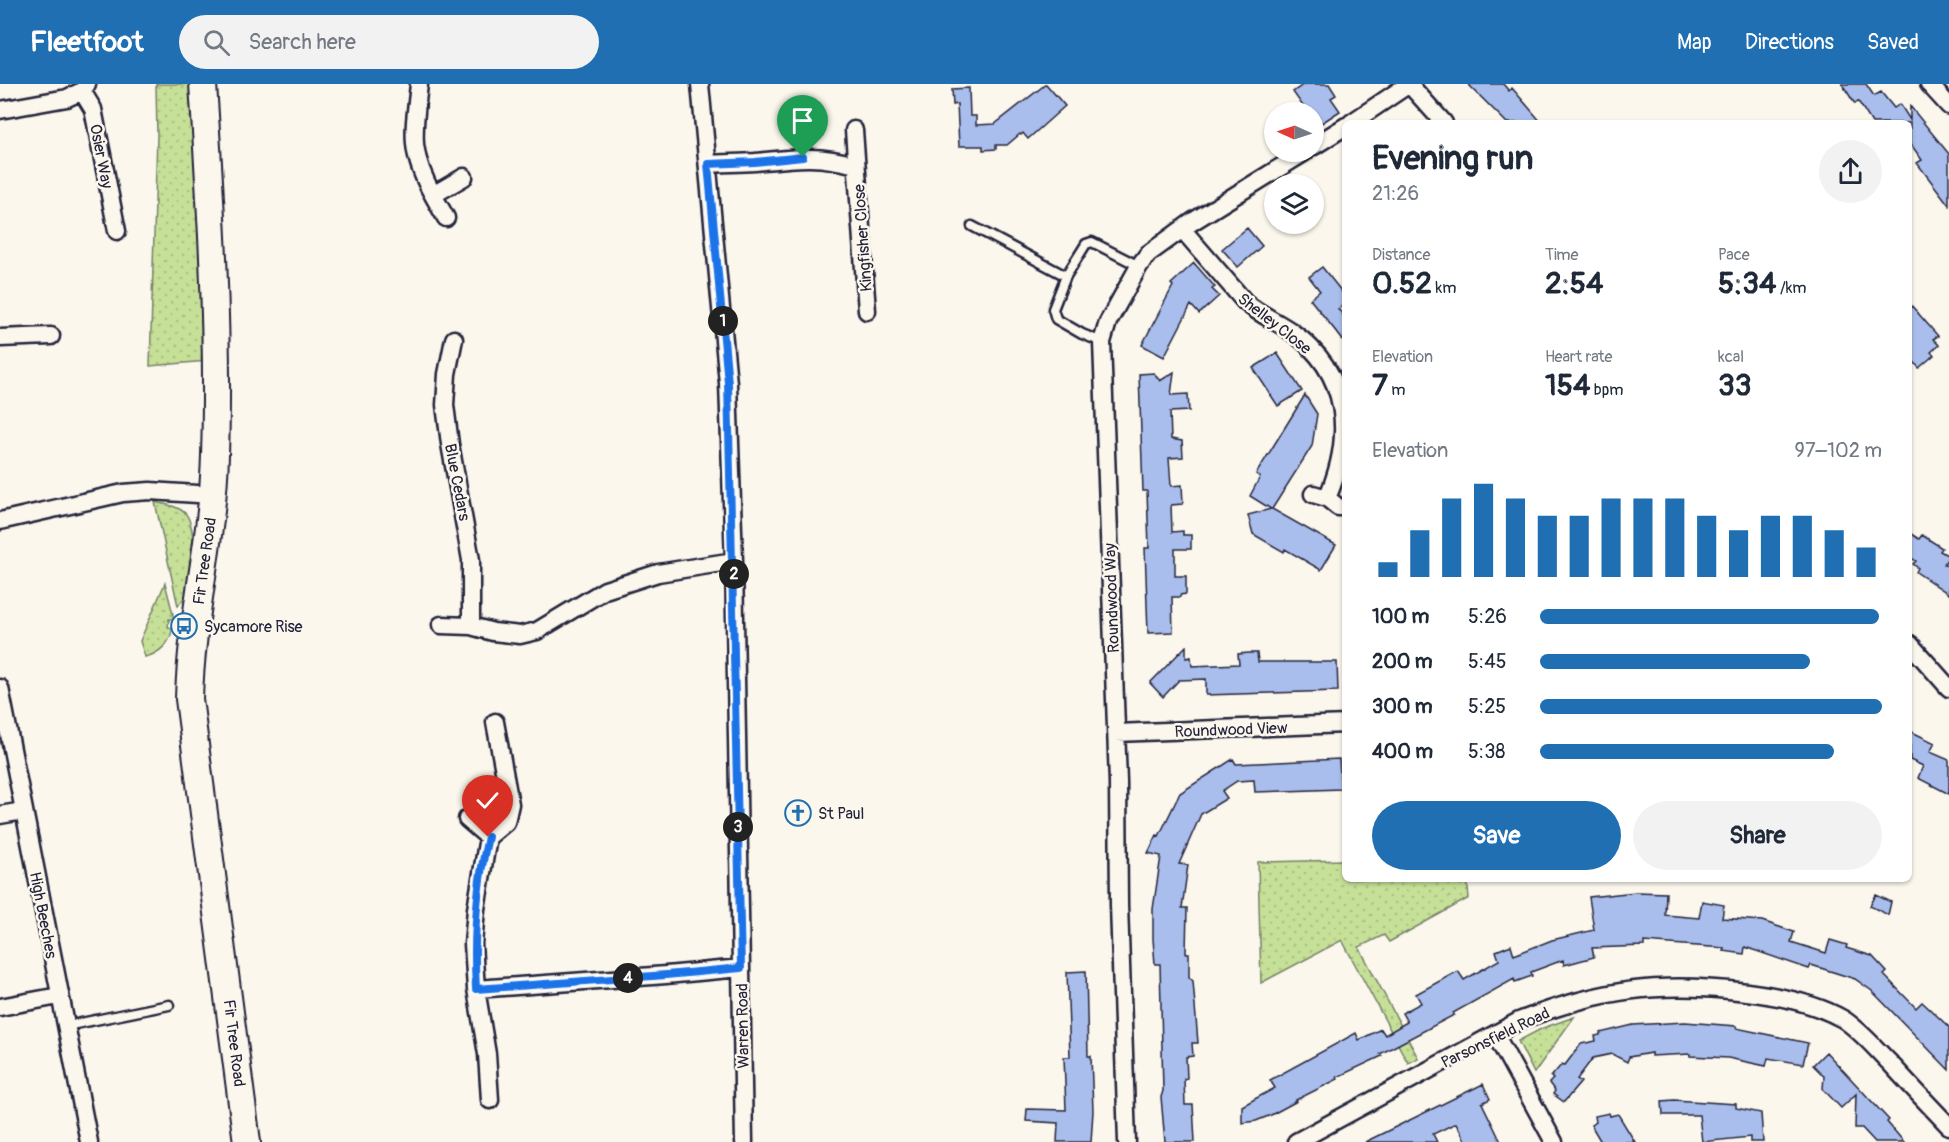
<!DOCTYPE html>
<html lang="en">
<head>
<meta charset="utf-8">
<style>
	:root { --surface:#fff; --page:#f2f2f3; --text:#1f2937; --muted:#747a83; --accent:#1f6fb2 }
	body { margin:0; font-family:Pangolin,sans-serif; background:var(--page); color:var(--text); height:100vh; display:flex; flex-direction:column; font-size:22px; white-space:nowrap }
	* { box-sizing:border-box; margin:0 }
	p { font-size:20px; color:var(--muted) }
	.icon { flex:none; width:33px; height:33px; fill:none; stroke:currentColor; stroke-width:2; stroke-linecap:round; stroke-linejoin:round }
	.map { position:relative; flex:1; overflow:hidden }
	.drawer { position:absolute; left:1342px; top:36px; width:570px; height:762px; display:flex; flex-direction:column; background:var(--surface); border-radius:9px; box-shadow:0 2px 4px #0004 }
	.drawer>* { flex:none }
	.needle { width:39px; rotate:273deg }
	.fabs { position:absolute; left:1264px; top:18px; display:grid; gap:12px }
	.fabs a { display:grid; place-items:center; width:60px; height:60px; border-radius:50%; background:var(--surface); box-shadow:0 2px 4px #0004; font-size:30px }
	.pin { position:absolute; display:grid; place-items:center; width:51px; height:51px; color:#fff; margin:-62px -26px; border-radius:50% 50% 50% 0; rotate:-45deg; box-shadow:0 0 6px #0007 }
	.pin .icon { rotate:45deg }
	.km { position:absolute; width:30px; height:30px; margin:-15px; border-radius:50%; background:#222; color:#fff; font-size:16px; line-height:30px; text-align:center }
	.round { display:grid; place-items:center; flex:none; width:63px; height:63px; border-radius:32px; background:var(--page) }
	.headline { display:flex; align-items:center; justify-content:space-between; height:102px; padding:0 30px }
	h1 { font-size:33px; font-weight:700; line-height:45px }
	.metrics { display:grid; grid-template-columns:repeat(3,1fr); gap:9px; height:102px; padding:6px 30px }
	.metrics div { display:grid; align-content:center }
	.metrics b { font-size:30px; font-weight:700 }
	.metrics small { font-size:16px; font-weight:400 }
	.metrics p { font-size:16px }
	.chart { height:168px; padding:12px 30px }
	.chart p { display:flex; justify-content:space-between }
	.chart svg { width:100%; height:108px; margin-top:6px; stroke:var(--accent); stroke-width:6 }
	.primary-button { display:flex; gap:12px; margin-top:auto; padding:12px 30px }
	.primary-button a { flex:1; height:69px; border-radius:36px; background:var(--accent); color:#fff; font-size:24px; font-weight:700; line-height:69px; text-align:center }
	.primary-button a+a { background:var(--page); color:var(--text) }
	ul { padding:0 30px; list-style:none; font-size:20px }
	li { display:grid; grid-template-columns:96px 72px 1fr; align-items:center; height:45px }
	li i { height:15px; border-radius:8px; background:var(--accent) }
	header { display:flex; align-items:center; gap:36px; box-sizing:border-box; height:84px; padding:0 30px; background:var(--accent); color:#fff }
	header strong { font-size:28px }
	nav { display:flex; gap:33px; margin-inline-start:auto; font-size:21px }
	.search { width:420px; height:54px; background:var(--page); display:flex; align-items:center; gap:15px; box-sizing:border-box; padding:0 21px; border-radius:33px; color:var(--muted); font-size:22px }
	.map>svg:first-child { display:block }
</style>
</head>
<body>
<header>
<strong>Fleetfoot</strong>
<div class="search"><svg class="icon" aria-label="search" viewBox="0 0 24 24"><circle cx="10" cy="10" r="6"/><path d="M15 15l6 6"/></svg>Search here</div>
<nav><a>Map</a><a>Directions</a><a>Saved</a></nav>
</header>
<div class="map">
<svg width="1949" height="1058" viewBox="0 0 1949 1058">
	<defs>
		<pattern id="grass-dots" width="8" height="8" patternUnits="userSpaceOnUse" patternTransform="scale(1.5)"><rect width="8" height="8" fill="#c6e097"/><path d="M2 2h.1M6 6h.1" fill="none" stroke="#aac083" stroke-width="1.8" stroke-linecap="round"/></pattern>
	</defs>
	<rect width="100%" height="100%" fill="#fbf7ec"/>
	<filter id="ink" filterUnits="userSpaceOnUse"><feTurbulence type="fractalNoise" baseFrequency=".0167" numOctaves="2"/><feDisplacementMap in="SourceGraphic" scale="12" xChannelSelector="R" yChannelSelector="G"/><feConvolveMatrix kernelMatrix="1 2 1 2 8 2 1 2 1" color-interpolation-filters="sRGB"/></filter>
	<g filter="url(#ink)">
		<path fill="url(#grass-dots)" stroke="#748169" stroke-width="1.5" d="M156,0H191L207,277L150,282L157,52Z
			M155,418C165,421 177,421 185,429C197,442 194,490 188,507C187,512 181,517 178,522Z
			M165,499L173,530V535H169L168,543L172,544C172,558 159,570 145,573L140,557Z
			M1345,776L1346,795H1467L1469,814L1389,858L1384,851L1359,863L1418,974L1408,979L1342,856L1261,899L1258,778Z
			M1574,933L1534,989L1518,957L1543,944Z"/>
		<path fill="#a9beec" stroke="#22223b" stroke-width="1.5" d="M1046,0L1065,22L1028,55L1023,49L1021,51L1020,50L1007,61H996V65L983,66V62H959L957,20L953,21L952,5L969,4L970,32H976V41L995,40Z
			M1304,0H1329L1336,11L1331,14L1340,27L1314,44V28H1307L1293,8Z
			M1468,0H1503L1509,7L1512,4L1542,39H1507Z
			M1842,0H1866L1874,12L1881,8L1894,24L1900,20L1910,36V22L1949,70V121L1917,79L1922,76L1910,59V39H1872L1858,17L1855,20Z
			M1247,144L1262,162L1238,183L1222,165Z
			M1194,179L1215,203L1212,205L1219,212L1199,230L1191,221L1164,273L1142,261L1173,202L1171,200Z
			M1322,183L1346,213V219L1338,225L1346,234V260L1310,215L1320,207L1309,193Z
			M1910,220L1938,252L1933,255L1939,261L1931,268L1934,271L1919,284L1910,273Z
			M1277,269L1302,307L1278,322L1253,284Z
			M1174,288L1171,311L1188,310L1189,327L1170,328L1171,355L1182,357L1183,373L1169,374L1171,402L1182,401L1183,420L1171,421L1172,448L1183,447V451H1191V465H1175V492H1186V510L1180,511V513H1172L1173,548L1148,549L1145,464H1149L1147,407H1143L1139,290L1154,289L1160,297Z
			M1305,311L1317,330L1312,362L1272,425L1336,461L1321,486L1285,465L1284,468L1253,450L1248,431L1271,425L1250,412L1260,393L1256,390Z
			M1910,449L1919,455L1922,451L1942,464L1940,467L1949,472L1944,480L1949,483V510L1916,488L1918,484L1913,480L1916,477L1910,473Z
			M1186,562V574L1191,573L1192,582L1239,580L1238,570L1249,569H1257L1258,578H1337L1338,607L1206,611V595L1179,596L1163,613L1150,599Z
			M1910,647L1935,659L1930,668L1949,676V710L1918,694L1923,682L1910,676Z
			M1233,675L1236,680L1339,675L1341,705L1255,708L1254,696L1237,697L1222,707L1227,714L1201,730L1179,780L1188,781L1182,824H1187L1186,869H1189V893L1193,897L1198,959H1192L1193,972L1186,973L1187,994L1184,995L1185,1021H1193L1195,1058H1165L1161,1013L1163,1007L1160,880H1155L1153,855V825L1161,772L1148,769L1157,751L1159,752L1180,709Z
			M1636,808L1666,809L1665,831L1699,834L1702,817L1724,821L1722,834L1762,837L1794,848L1791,858L1826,869L1830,856L1847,861L1846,864L1872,872L1887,888L1884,891L1916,924L1922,918L1949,943V986L1872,907L1855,895L1811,881L1809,885L1745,863L1744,870L1723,867L1724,864L1644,858V862L1592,864L1594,873L1564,881L1563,876L1531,888L1532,892L1515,898L1514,895L1453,929L1454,931L1380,970L1382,972L1337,993L1338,995L1296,1016L1297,1017L1271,1031L1256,1037L1242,1039V1022L1275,1004L1270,996L1356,949L1359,956L1381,945L1385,951L1407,938L1402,929L1421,919L1416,910L1458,887L1464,896L1499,876L1496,867L1511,861L1514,871L1552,856L1594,846L1589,813Z
			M1876,811L1891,818L1888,831L1870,822Z
			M1086,887L1088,972H1091L1093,1027L1091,1058H1057L1058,1039L1026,1037L1027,1025L1066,1026L1064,973H1070L1067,888Z
			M1685,938L1736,942V944L1808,959L1803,980L1768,974L1766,982L1728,974L1690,972V970L1651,972V969L1629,973L1627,978L1612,970L1593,974L1577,995L1581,998L1564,1018L1553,1010L1555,1007L1549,999L1553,995L1551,993L1562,980L1565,981L1581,960L1596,957L1595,952L1600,951V949L1633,941Z
			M1826,968L1889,1036L1887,1038L1904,1058H1875L1862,1044H1855L1856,1010L1841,1024L1823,1005L1824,992L1813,981Z
			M1483,1000L1490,1015L1482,1019L1501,1058H1466L1456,1039L1433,1050L1437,1058H1365Z
			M1674,1016L1736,1020V1024L1761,1029L1763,1058H1750V1053L1702,1058L1699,1031H1663L1662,1017Z
			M1609,1029L1610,1032L1618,1030L1635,1058H1601L1591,1041L1596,1038L1595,1032Z"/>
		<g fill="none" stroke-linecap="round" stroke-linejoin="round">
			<g stroke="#22223b" stroke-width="13">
				<path id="lane" d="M972,142L1066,192
					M1102,258L1082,250L1056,235L1053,225L1066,192L1086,160L1092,158L1139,182
					M66,942L169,921"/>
			</g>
			<g stroke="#22223b" stroke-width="21">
				<path id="street" d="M87,0L82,7L93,25L117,147
					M419,0C414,48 408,66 433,111L464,93
					M700,0L728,299L734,477L744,1058
					M1929,0L1949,22
					M0,26L67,14L82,7
					M1351,39L1409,0L1444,39
					M854,46L867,227
					M1314,62L1346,42
					M708,80C724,79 739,79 755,78C794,74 816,70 856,81
					M433,111L446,134
					M1182,145L1245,218C1259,230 1276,237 1292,248C1350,289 1354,353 1327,414
					M0,254L51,252
					M454,255L447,290L445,321L450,360L471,476V542
					M1313,410L1327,414L1338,423
					M0,437L123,409L150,407L213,411
					M441,541L471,542L493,548L520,551L537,547L605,506L658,489L734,477
					M1910,560L1949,604
					M0,604L89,1058
					M1116,649L1346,640
					M0,731L23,727
					M467,735L488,753
					M476,905L666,891L741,884
					M0,923L59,912
					M1495,950L1554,1058
					M490,1016L487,970L476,905L473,860L476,825L488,753L506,738L510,720L495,638
					M1127,1058L1119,821L1118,698L1102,258L1108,238L1139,182L1148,170L1192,138L1305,68
					M1296,1058L1519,937C1601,905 1659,897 1747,908C1779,912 1815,919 1843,935C1860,946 1875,964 1890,979C1909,1000 1929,1021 1949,1042"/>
			</g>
			<g stroke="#22223b" stroke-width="30">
				<path id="primary" d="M203,0C211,123 219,248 215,371C213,453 191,533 189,615L247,1058"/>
			</g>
			<use href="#lane" stroke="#fbf7ec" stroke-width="8"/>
			<use href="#street" stroke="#fbf7ec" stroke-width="16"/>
			<use href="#primary" stroke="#fbf7ec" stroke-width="26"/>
		</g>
	</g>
	<g fill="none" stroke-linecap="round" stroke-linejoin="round" filter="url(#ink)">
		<g stroke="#fff" stroke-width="12">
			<path id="route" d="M488,753C476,804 473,853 476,905L666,891L741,884L728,299L708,80L755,78L803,73"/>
		</g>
		<use href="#route" stroke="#1a73e8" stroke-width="8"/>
	</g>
	<defs>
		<g id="bus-ring" transform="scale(1.35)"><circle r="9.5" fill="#fbf7ec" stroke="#1f6fb2" stroke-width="1.5"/><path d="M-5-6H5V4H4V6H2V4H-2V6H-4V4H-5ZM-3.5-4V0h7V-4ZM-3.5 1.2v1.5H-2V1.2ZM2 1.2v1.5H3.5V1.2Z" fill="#1f6fb2"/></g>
		<g id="church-ring" transform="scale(1.35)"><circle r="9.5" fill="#fbf7ec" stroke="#1f6fb2" stroke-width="1.5"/><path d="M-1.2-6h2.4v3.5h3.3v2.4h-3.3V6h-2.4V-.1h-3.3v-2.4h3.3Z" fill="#1f6fb2"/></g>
	</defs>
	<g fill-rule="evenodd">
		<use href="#bus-ring" x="184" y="542"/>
		<use href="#church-ring" x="798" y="729"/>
	</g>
	<g text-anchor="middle" stroke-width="5" stroke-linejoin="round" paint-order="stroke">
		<g font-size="16" fill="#22223b" stroke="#fbf7ec">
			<text transform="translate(102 72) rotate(79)" y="6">Osier Way</text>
			<text transform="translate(862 154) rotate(-94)" y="6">Kingfisher Close</text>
			<text transform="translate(1275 239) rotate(38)" y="6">Shelley Close</text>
			<text transform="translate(458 398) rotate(79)" y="6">Blue Cedars</text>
			<text transform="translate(204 477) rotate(-82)" y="6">Fir Tree Road</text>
			<text transform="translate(1111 514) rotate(-92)" y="6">Roundwood Way</text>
			<text transform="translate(1231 645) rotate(-2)" y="6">Roundwood View</text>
			<text transform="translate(44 831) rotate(79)" y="6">High Beeches</text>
			<text transform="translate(742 942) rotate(-91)" y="6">Warren Road</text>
			<text transform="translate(1495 953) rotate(-26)" y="6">Parsonsfield Road</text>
			<text transform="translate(235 959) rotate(83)" y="6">Fir Tree Road</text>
		</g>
		<g font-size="16" fill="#22223b" stroke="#fbf7ec" text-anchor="start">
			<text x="204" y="548">Sycamore Rise</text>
			<text x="818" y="735">St Paul</text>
		</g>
	</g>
</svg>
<div class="fabs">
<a><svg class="needle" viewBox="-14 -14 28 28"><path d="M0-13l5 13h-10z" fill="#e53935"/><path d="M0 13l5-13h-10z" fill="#747a83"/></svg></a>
<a><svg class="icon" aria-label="layers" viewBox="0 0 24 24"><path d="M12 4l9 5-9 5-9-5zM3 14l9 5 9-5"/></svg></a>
</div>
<div class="pin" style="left:803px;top:73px;background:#1e9e55"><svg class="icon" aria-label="arrive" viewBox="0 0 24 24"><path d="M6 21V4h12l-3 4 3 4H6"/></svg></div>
<div class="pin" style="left:488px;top:753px;background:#d93025"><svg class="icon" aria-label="check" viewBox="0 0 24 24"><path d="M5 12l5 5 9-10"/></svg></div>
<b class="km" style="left:723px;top:237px">1</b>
<b class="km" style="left:734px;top:490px">2</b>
<b class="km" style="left:738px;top:743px">3</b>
<b class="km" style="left:628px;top:894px">4</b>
<section class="drawer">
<div class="headline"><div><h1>Evening run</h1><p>21:26</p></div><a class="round"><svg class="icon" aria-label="share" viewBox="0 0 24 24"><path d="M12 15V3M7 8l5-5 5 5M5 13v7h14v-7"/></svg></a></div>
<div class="metrics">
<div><p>Distance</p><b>0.52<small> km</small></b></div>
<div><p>Time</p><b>2:54</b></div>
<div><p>Pace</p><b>5:34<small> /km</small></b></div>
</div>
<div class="metrics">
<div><p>Elevation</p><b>7<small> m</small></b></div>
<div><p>Heart rate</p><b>154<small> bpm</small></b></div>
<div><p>kcal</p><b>33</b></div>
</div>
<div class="chart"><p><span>Elevation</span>97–102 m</p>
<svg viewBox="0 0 160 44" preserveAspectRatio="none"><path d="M5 44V38M15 44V25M25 44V12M35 44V6M45 44V12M55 44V19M65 44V19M75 44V12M85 44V12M95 44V12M105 44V19M115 44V25M125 44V19M135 44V19M145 44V25M155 44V32"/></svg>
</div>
<ul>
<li><b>100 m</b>5:26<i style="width:99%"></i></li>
<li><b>200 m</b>5:45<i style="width:79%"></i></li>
<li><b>300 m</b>5:25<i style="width:100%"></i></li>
<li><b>400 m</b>5:38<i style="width:86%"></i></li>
</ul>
<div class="primary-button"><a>Save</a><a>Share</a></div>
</section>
</div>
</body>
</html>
